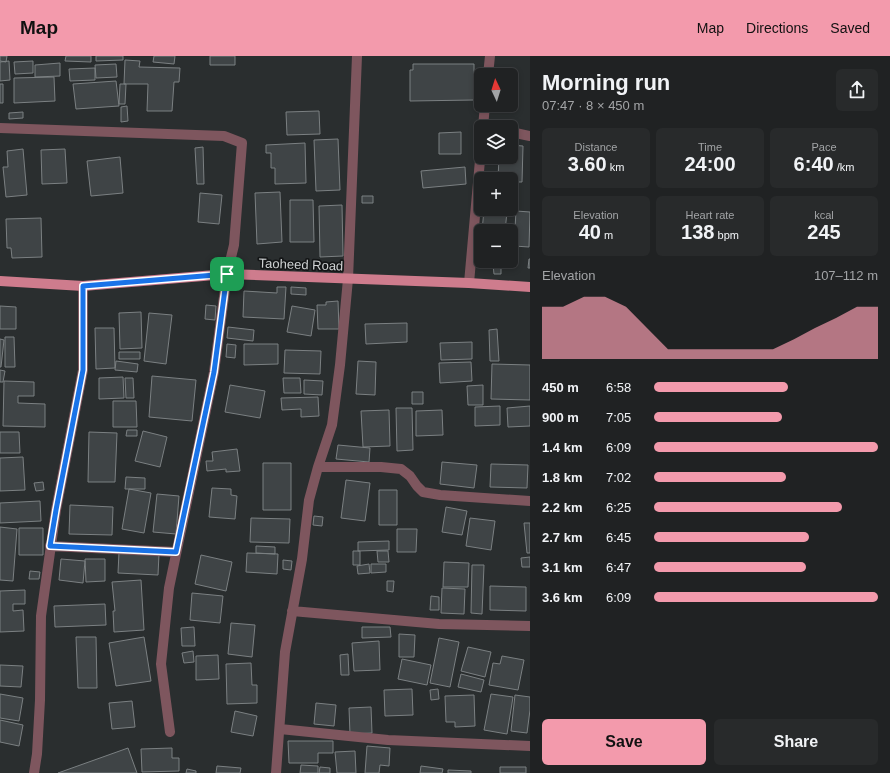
<!DOCTYPE html>
<html lang="en">
<head>
<meta charset="utf-8">
<style>
	:root { --surface:#202223; --page:#282a2b; --text:#f1f3f6; --muted:#a2a4a6; --line:#3d3f41; --accent:#f39aac }
	body { margin:0; font-family:Helvetica,sans-serif; background:var(--page); color:var(--text); height:100vh; display:flex; flex-direction:column; font-size:15px; white-space:nowrap }
	* { box-sizing:border-box; margin:0 }
	p { font-size:13px; color:var(--muted) }
	.icon { flex:none; width:22px; height:22px; fill:none; stroke:currentColor; stroke-width:2; stroke-linecap:round; stroke-linejoin:round }
	.map { position:relative; flex:1; overflow:hidden }
	.details { display:flex; flex-direction:column; background:var(--surface); width:360px }
	.details>* { flex:none }
	.needle { width:26px; rotate:356deg }
	.fabs { position:absolute; left:474px; top:12px; display:grid; gap:8px }
	.fabs a { display:grid; place-items:center; width:44px; height:44px; border-radius:6px; background:var(--surface); box-shadow:0 2px 6px #0003,0 0 0 1px var(--line); font-size:20px }
	.pin { position:absolute; display:grid; place-items:center; width:34px; height:34px; color:#fff; margin:-17px; border-radius:8px; box-shadow:0 2px 6px #0006 }
	.round { display:grid; place-items:center; flex:none; width:42px; height:42px; border-radius:6px; background:var(--page) }
	.head { display:flex; align-items:center; justify-content:space-between; height:68px; padding:0 12px }
	h1 { font-size:22px; font-weight:600; line-height:30px }
	.metrics { display:grid; grid-template-columns:repeat(3,1fr); gap:6px; height:68px; padding:4px 12px }
	.metrics div { display:grid; align-content:center; border-radius:6px; background:var(--page); text-align:center }
	.metrics b { font-size:20px; font-weight:600 }
	.metrics small { font-size:11px; font-weight:400 }
	.metrics p { font-size:11px }
	.chart { height:112px; padding:8px 12px }
	.chart p { display:flex; justify-content:space-between }
	.chart svg { width:100%; height:72px; margin-top:4px; fill:var(--accent); opacity:.7 }
	.primary-button { display:flex; gap:8px; margin-top:auto; padding:8px 12px }
	.primary-button a { flex:1; height:46px; border-radius:6px; background:var(--accent); color:#111; font-size:16px; font-weight:600; line-height:46px; text-align:center }
	.primary-button a+a { background:var(--page); color:var(--text) }
	ul { padding:0 12px; list-style:none; font-size:13px }
	li { display:grid; grid-template-columns:64px 48px 1fr; align-items:center; height:30px }
	li i { height:10px; border-radius:5px; background:var(--accent) }
	header { display:flex; align-items:center; gap:24px; box-sizing:border-box; height:56px; padding:0 20px; background:var(--accent); color:#111 }
	header strong { font-size:19px }
	nav { display:flex; gap:22px; margin-inline-start:auto; font-size:14px }
	main { display:flex; flex:1; min-height:0 }
	.map>svg:first-child { display:block }
</style>
</head>
<body>
<header>
<strong>Map</strong>
<nav><a>Map</a><a>Directions</a><a>Saved</a></nav>
</header>
<main>
<div class="map">
<svg width="530" height="717" viewBox="0 0 530 717">
	<rect width="100%" height="100%" fill="#2a2e2f"/>
	<path fill="#3f4446" stroke="#7b8082" d="M0,0H7L6,6L0,5Z
		M66,0H91V6L65,5Z
		M96,0H123V4L96,5Z
		M154,0H175L174,8L153,6Z
		M210,0H235V9H210Z
		M125,4L140,5L139,11L180,12L179,26H174L172,55H147L148,28H124Z
		M9,5L10,24L0,25V6Z
		M33,5V17L15,18L14,6Z
		M60,7V20L35,21V9Z
		M116,8L117,21L96,22L95,9Z
		M413,8H474V44L410,45V14H413Z
		M95,12V24L70,25L69,13Z
		M54,21L55,45L14,47V22Z
		M116,25L119,50L76,53L73,28Z
		M0,28H3V47H0Z
		M120,28H126L125,48H119Z
		M127,50L128,65L121,66V51Z
		M319,55L320,78L287,79L286,56Z
		M23,56V62L9,63V57Z
		M461,76V98H439V77Z
		M338,83L340,134L316,135L314,84Z
		M305,87L306,127L275,128V112H271V97H266V89Z
		M511,89L523,90L522,126H511V123H498L499,101H511Z
		M203,91L204,128H197L195,92Z
		M23,93L27,139L6,141L3,111H8L7,95Z
		M65,93L67,127L42,128L41,94Z
		M120,101L123,137L91,140L87,105Z
		M465,111L466,128L423,132L421,115Z
		M280,136L282,186L257,188L255,137Z
		M200,137L222,139L219,168L198,166Z
		M362,140H373V147H362Z
		M290,144H313L314,186H290Z
		M342,149L343,200L320,201L319,150Z
		M484,154L507,156L505,175H482Z
		M516,155L530,156L529,191L514,190Z
		M41,162L42,201L12,202L11,192H7L6,163Z
		M481,183V203H479Z
		M529,203H530V212H528Z
		M501,208V218H494L493,209Z
		M277,231H286L284,263L243,261L244,235L277,237Z
		M291,231L306,232V239L291,238Z
		M338,245L339,273H318L317,249H326V246Z
		M206,249L216,250L215,264L205,263Z
		M0,250L16,251V273H0Z
		M292,250L315,254L311,280L287,276Z
		M141,256L142,292L120,293L119,257Z
		M149,257L172,259L166,308L144,305Z
		M407,267V286L366,288L365,268Z
		M228,271L254,274L253,285L227,282Z
		M95,272H114L115,312L96,313Z
		M497,273L499,305H490L489,274Z
		M5,281H14L15,311H5Z
		M0,283L4,284L1,311H0Z
		M472,286V303L441,304L440,287Z
		M227,288L236,289L235,302L226,301Z
		M244,288H278V308L244,309Z
		M285,294L321,295L320,318L284,317Z
		M119,296H140V303H119Z
		M116,305L138,308L137,316L115,314Z
		M358,305L376,306L375,339L356,338Z
		M471,306L472,325L440,327L439,307Z
		M492,308L530,309V344L491,343Z
		M0,314L5,315L3,326H0Z
		M152,320L196,324L192,365L149,361Z
		M123,321L124,342L99,343V322Z
		M125,322H133L134,342H126Z
		M283,322H300L301,337H284Z
		M304,324L323,325L322,339L304,338Z
		M4,325L34,326V340H18V347L45,348V371L3,370Z
		M230,329L265,335L260,362L225,356Z
		M483,329V349H468L467,330Z
		M412,336H423V348H412Z
		M318,341L319,360L301,361V353L282,354L281,342Z
		M113,345H136L137,371H113Z
		M500,350V369L475,370V351Z
		M530,350V370L508,371L507,352Z
		M396,352H412L413,394L397,395Z
		M389,354L390,390L363,391L361,355Z
		M442,354L443,379L416,380V355Z
		M127,374H137V380H126Z
		M143,375L167,381L160,411L135,405Z
		M0,376H19L20,397H0Z
		M89,376L117,377L115,426H88Z
		M338,389L370,392L369,406L336,403Z
		M237,393L240,415L226,416V413L207,415L206,405H213L212,396Z
		M23,401L25,434L0,435V402Z
		M442,406L477,409L474,432L440,428Z
		M263,407H291V454H263Z
		M491,408L528,409L527,432L490,431Z
		M126,421L145,422V433H125Z
		M346,424L370,427L365,465L341,462Z
		M43,426L44,434L36,435L34,427Z
		M212,432L231,433V439L237,440L235,463L209,461Z
		M129,433L151,437L144,477L122,473Z
		M379,434H397V469H379Z
		M157,438L179,440L176,478L153,476Z
		M40,445L41,465L0,467V447Z
		M70,449L113,451L112,479L69,478Z
		M446,451L467,455L462,479L442,476Z
		M314,460L323,461L322,470L313,469Z
		M251,462L290,463L289,487L250,486Z
		M470,462L495,465L491,494L466,490Z
		M524,467H530V497H527Z
		M0,471L17,473L13,525L0,524Z
		M19,472H43V499H19Z
		M397,473H417L416,496H397Z
		M389,485V494L358,495V486Z
		M256,490L275,491V498L256,497Z
		M353,495H360V509H353Z
		M377,495H388L389,506H378Z
		M119,496L159,498L158,519L118,517Z
		M247,497L278,498L277,518L246,516Z
		M201,499L232,506L226,535L195,528Z
		M530,501V511H522L521,502Z
		M61,503L85,505L83,527L59,524Z
		M85,503H105V525L86,526Z
		M283,504L292,505L291,514L283,513Z
		M444,506L469,507L468,531H443Z
		M369,508L370,517L358,518L357,510Z
		M371,508H386V516L371,517Z
		M472,509H484L482,558L471,557Z
		M30,515L40,516L39,523H29Z
		M141,524L144,574L114,576L113,555H115L112,526Z
		M387,525H394L393,536L387,535Z
		M490,530L526,531V555L490,554Z
		M442,532L465,533L464,558L441,557Z
		M25,534V548H13V555L23,554L24,575L0,576V535Z
		M192,537L223,540L220,567L190,564Z
		M431,540L439,541V554H430Z
		M105,548L106,569L55,571L54,550Z
		M231,567L255,569L252,601L228,598Z
		M194,571L195,590H182L181,572Z
		M362,571H390L391,581L362,582Z
		M399,578L415,579L414,601H399Z
		M76,581H96L97,632H78Z
		M144,581L151,625L116,630L109,587Z
		M439,582L459,586L450,631L430,627Z
		M379,585L380,614L354,615L352,587Z
		M468,591L491,596L485,621L461,615Z
		M193,595L194,606L184,607L182,597Z
		M348,598L349,619H341L340,599Z
		M218,599L219,623L196,624V600Z
		M502,600L524,604L518,634L489,629L493,607L500,608Z
		M402,603L431,609L427,629L398,623Z
		M251,607L252,629H257V647L227,648L226,608Z
		M0,609L23,610L21,631L0,630Z
		M461,618L484,624L481,636L458,631Z
		M412,633L413,659L385,660L384,634Z
		M438,633L439,643L431,644L430,634Z
		M0,638L23,642L19,665L0,662Z
		M491,638L513,641L507,678L484,674Z
		M474,639L475,670L455,671V666H446L445,640Z
		M515,639L530,641V654L527,677L511,675Z
		M132,645L135,671L112,673L109,647Z
		M316,647L336,649L334,670L314,668Z
		M371,651L372,677L350,678L349,652Z
		M235,655L257,660L253,680L231,676Z
		M0,664L23,669L19,690L0,686Z
		M288,685H333V697H318V707H289Z
		M367,690L390,692L389,710L380,709L379,717H365Z
		M128,692L137,717H58Z
		M172,692V702H179V715L142,716L141,693Z
		M355,695L356,717H337L335,696Z
		M301,709L318,710V717H300Z
		M217,710L241,712L240,717H216Z
		M421,710L443,713L442,717H420Z
		M320,711L330,712V717H319Z
		M500,711H526V717H500Z
		M187,713L196,715V717H186Z
		M448,714L471,715V717H448Z"/>
	<g fill="none" stroke-linecap="round" stroke-linejoin="round">
		<path stroke="#7e565e" stroke-width="10" d="M488,19L490,0
			M483,71L485,49
			M0,72L224,80L242,87L234,189L227,218L214,316L169,532L161,608L170,676
			M511,76L530,80
			M469,227L481,93
			M318,411H381L401,413L410,420L417,430L423,436L440,439L530,445
			M50,490L176,496
			M292,555L439,568L530,570
			M280,673L388,684L530,690
			M34,717L37,698L40,644L41,560L56,454L83,314V230
			M276,717L285,596L302,503L309,444L318,411L332,369L340,309L348,223L357,0"/>
		<path stroke="#ce7c8d" stroke-width="10" d="M0,225L83,230L227,218L469,227L530,231"/>
	</g>
	<g fill="none" stroke-linecap="round" stroke-linejoin="round">
		<g stroke="#fff" stroke-width="8">
			<path id="route" d="M227,218L214,316L176,496L50,490L56,454L83,314V230Z"/>
		</g>
		<use href="#route" stroke="#1a73e8" stroke-width="5"/>
	</g>
	<g text-anchor="middle" stroke-width="3.5" stroke-linejoin="round" paint-order="stroke">
		<g font-size="13" fill="#d0d3d4" stroke="#141617">
			<text transform="translate(301 208) rotate(2)" y="5">Taoheed Road</text>
		</g>
	</g>
</svg>
<div class="fabs">
<a><svg class="needle" viewBox="-14 -14 28 28"><path d="M0-13l5 13h-10z" fill="#e53935"/><path d="M0 13l5-13h-10z" fill="#a2a4a6"/></svg></a>
<a><svg class="icon" aria-label="layers" viewBox="0 0 24 24"><path d="M12 4l9 5-9 5-9-5zM3 14l9 5 9-5"/></svg></a>
<a>+</a>
<a>−</a>
</div>
<div class="pin" style="left:227px;top:218px;background:#1e9e55"><svg class="icon" aria-label="arrive" viewBox="0 0 24 24"><path d="M6 21V4h12l-3 4 3 4H6"/></svg></div>
</div>
<section class="details">
<div class="head"><div><h1>Morning run</h1><p>07:47 · 8 × 450 m</p></div><a class="round"><svg class="icon" aria-label="share" viewBox="0 0 24 24"><path d="M12 15V3M7 8l5-5 5 5M5 13v7h14v-7"/></svg></a></div>
<div class="metrics">
<div><p>Distance</p><b>3.60<small> km</small></b></div>
<div><p>Time</p><b>24:00</b></div>
<div><p>Pace</p><b>6:40<small> /km</small></b></div>
</div>
<div class="metrics">
<div><p>Elevation</p><b>40<small> m</small></b></div>
<div><p>Heart rate</p><b>138<small> bpm</small></b></div>
<div><p>kcal</p><b>245</b></div>
</div>
<div class="chart"><p><span>Elevation</span>107–112 m</p>
<svg viewBox="0 0 160 44" preserveAspectRatio="none"><path d="M0 44V12L10 12L20 6L30 6L40 12L50 25L60 38L70 38L80 38L90 38L100 38L110 38L120 32L130 25L140 19L150 12L160 12V44z"/></svg>
</div>
<ul>
<li><b>450 m</b>6:58<i style="width:60%"></i></li>
<li><b>900 m</b>7:05<i style="width:57%"></i></li>
<li><b>1.4 km</b>6:09<i style="width:100%"></i></li>
<li><b>1.8 km</b>7:02<i style="width:59%"></i></li>
<li><b>2.2 km</b>6:25<i style="width:84%"></i></li>
<li><b>2.7 km</b>6:45<i style="width:69%"></i></li>
<li><b>3.1 km</b>6:47<i style="width:68%"></i></li>
<li><b>3.6 km</b>6:09<i style="width:100%"></i></li>
</ul>
<div class="primary-button"><a>Save</a><a>Share</a></div>
</section>
</main>
</body>
</html>
